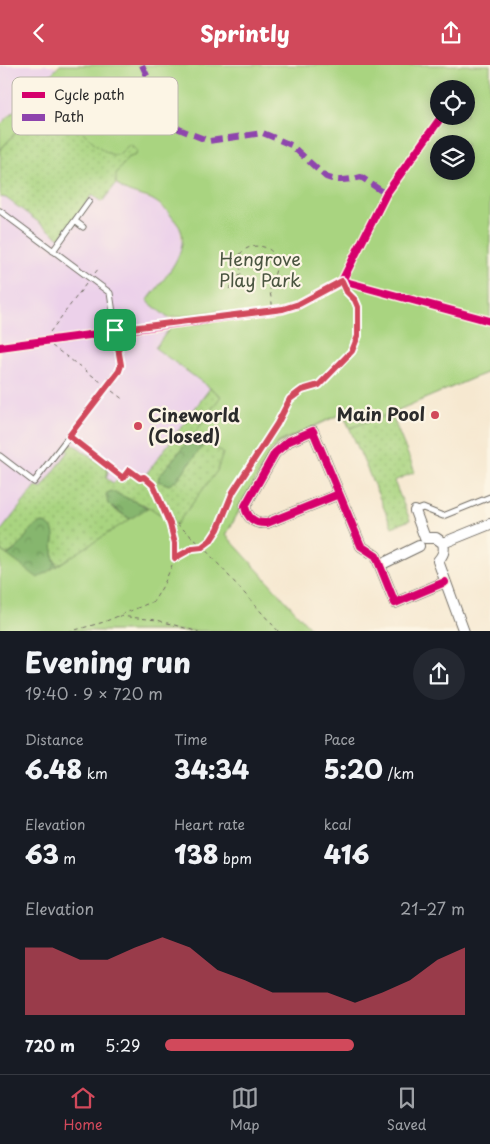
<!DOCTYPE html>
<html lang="en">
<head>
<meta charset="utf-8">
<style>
	:root { --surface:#171b24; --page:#242831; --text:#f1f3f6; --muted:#9ea1a6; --line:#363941; --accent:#d1495b }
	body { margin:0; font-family:"Playpen Sans",sans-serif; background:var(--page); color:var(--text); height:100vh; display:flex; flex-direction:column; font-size:19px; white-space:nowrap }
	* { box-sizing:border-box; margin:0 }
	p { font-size:16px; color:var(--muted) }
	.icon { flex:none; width:28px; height:28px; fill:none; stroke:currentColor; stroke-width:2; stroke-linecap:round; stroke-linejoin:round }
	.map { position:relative; height:566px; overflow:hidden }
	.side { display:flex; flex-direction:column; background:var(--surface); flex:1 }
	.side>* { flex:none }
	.controls { position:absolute; left:430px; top:15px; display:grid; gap:10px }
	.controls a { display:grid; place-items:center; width:45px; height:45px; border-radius:50%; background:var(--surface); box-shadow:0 2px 12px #0003; font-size:25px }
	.pin { position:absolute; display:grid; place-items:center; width:42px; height:42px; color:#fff; margin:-21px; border-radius:10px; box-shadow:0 2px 8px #0006 }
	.round { display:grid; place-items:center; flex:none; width:52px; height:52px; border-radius:26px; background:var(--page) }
	.overview { display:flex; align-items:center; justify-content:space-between; height:85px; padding:0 25px }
	h1 { font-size:28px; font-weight:800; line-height:38px }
	.stats { display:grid; grid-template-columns:repeat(3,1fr); gap:8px; height:85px; padding:5px 25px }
	.stats div { display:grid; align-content:center }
	.stats b { font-size:25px; font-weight:800 }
	.stats small { font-size:14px; font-weight:400 }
	.stats p { font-size:14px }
	.chart { height:140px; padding:10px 25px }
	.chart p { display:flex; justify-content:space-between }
	.chart svg { width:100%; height:90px; margin-top:5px; fill:var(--accent); opacity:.7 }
	ul { padding:0 25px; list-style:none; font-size:16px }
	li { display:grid; grid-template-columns:80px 60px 1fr; align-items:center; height:38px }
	li i { height:12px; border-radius:6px; background:var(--accent) }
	header { display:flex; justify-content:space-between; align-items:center; height:65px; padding:0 25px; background:var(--accent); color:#fff; font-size:22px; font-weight:800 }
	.dock { display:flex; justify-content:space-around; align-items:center; height:70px; border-top:1px solid var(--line); background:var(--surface); font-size:14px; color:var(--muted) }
	.dock a { display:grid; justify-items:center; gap:2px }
	.dock .active { color:var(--accent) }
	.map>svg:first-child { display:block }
</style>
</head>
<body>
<header><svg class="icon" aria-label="back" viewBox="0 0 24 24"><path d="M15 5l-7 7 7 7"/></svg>Sprintly<svg class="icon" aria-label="share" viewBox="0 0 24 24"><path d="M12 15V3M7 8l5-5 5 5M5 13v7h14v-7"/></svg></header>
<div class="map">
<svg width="490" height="567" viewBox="0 0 490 567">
	<defs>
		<pattern id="grass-dots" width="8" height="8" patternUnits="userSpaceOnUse" patternTransform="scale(1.25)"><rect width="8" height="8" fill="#a9d480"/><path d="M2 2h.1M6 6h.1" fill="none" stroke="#92b66f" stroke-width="1.8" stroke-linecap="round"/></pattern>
		<pattern id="forest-crowns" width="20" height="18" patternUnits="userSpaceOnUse" patternTransform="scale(1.25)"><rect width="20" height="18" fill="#86b66e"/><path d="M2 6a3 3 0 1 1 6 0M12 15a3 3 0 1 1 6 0" fill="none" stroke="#6e945b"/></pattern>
	</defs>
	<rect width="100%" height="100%" fill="#fcf5e5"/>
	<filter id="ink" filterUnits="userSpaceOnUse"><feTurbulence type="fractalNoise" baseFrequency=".02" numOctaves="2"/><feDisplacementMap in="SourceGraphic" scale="10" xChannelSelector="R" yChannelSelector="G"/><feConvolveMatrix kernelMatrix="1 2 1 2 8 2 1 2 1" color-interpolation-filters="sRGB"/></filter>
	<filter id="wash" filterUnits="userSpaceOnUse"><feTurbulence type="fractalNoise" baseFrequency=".0096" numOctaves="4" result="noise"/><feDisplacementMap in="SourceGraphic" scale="20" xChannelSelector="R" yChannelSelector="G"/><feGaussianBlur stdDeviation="1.12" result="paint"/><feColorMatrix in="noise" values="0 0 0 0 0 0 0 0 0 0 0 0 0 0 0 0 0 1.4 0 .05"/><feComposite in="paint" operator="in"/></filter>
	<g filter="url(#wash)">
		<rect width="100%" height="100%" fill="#f6e8d0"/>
		<path fill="#ecd1ea" d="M0,0H50L57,3L0,59Z
			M116,119L127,127L154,136L170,149L180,164L182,181L176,197L147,236L168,253L170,263L155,283L221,331L223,388L38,513L0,485V132L93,129L102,136Z"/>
		<path fill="url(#grass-dots)" stroke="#6a8056" fill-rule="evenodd" d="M51,29L172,61L115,116L116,119L102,137L92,130L60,173L6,133L0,132V85Z
			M490,306L391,348L415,407L394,416L410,455L392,462L343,348L276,380L272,385L226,470L0,566V523L12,524L165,453L143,439L111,442L133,456L138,463L57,501L52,489L54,473H25L21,480L7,490L0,485V467L36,421L41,424L69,386L65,383C69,379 72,378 76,381L107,403L108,407L106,413L113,418L117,414L123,415L129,407L141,416L210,323L221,331L277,359ZM195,369L206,376L175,393Z"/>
		<path fill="url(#forest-crowns)" stroke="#58704c" d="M195,368L206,376L178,414L169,420L158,416L159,411Z
			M111,426L143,440L165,453L73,550L0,485L7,490C25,482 27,459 44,458C64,465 46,486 57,501L133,456L108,439L106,429Z"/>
		<path fill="#a9d480" stroke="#6a8056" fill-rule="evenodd" d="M60,0H490V306L391,348L350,363L343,348L279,377L272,385L226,470L313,566H0V485L38,513L149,442L176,460L217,406L223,388L195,368L221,331L155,283L170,263L224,255L223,245L168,253L147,236C160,218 189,189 181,165C179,160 175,156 172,152C167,145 159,138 151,134C139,129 125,129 116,118V109L127,93L136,90L137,85L130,79L118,90C103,94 70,51 58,42L27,55L0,85V60ZM439,24H466V51H439ZM439,79H466V106H439Z"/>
	</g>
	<g filter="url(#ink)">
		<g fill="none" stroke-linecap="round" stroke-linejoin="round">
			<g stroke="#726d65" stroke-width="7">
				<path id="service" d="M0,146L110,228L121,300L119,306L34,417L0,391
					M75,156L83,162
					M53,186L89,136
					M69,371L123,413
					M415,446L423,443L443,451L490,432"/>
			</g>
			<g stroke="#726d65" stroke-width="12">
				<path id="minor" d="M339,429L267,458C255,459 247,453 245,441L275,388L289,376L313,366L361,481L376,491L395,538L445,517
					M415,446L425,473H436L443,478C445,486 443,490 438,496L464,567
					M443,478L490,459
					M380,500L419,481"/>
			</g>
			<path stroke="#726d65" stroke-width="1" stroke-dasharray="4 4" stroke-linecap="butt" d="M95,208L99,203
				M86,219L44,275L101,317
				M229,224L242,207C240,203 238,200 238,196C239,178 271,175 276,194C279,205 271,214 270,225C270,231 273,237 272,244
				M112,326L124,335
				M165,448L203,482L279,567
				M175,493L193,483L203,482L210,476L218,464L233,427L277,359L290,334L302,325L319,320L352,286L358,271V242L355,235L347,227L342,216
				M119,551L157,555L199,567
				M68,567L104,557L154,536L164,519L175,493V478L170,459L153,420L144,412L140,413L129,405L127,408"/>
			<use href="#service" stroke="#fff" stroke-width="5"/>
			<use href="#minor" stroke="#fff" stroke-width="10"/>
			<path stroke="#8e44ad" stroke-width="6" stroke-dasharray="12 6" stroke-linecap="butt" d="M142,0L165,49L173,59L179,64L209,76L263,68L291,80L326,112C338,117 349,115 361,112L386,129"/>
			<g stroke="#fcf5e5" stroke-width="11">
				<path id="cycleway" d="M342,216L386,129L442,51
					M0,282L283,244L299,239L342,216L490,256
					M339,429L267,458C255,459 247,453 245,441L275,388L289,376L313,366L361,481L376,491L395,538L445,517"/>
			</g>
			<use href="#cycleway" stroke="#d6006c" stroke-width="8"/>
		</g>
	</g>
	<g fill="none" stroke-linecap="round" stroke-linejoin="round" filter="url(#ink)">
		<g stroke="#fff" stroke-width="10">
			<path id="route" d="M342,216L347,227L355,235L358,242V271L352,286L319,320L302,325L290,334L277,359L233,427L218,464L210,476L202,482L193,483L175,493V478L170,459L153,420L144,412L140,413L129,405L123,413L69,371L119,306L121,300L115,265L283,244L299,239Z"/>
		</g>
		<use href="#route" stroke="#d1495b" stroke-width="6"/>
	</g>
	<g fill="#d1495b" stroke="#fcf5e5" stroke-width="2">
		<circle cx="435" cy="350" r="5"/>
		<circle cx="138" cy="361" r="5"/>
	</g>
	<g text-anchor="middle" stroke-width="4.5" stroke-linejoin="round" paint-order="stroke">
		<g font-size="18" fill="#4a5540" stroke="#fcf5e5">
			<text x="260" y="201">Hengrove<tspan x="260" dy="21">Play Park</tspan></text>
		</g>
		<g font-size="18" font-weight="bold" fill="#2b2b2b" stroke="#fcf5e5" text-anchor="end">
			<text x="425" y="356">Main Pool</text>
			<text x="148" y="357" text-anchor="start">Cineworld<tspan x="148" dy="21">(Closed)</tspan></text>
		</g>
	</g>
	<rect x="12" y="12" width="166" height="58" rx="8" fill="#fcf5e5" stroke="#bdb8ad" stroke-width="1"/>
	<rect x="22" y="27" width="23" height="6" fill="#d6006c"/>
	<rect x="22" y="49" width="23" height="7" fill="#8e44ad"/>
	<g font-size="14" fill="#2b2b2b">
		<text x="54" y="35">Cycle path</text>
		<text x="54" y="57">Path</text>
	</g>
</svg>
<div class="controls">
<a><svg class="icon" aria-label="locate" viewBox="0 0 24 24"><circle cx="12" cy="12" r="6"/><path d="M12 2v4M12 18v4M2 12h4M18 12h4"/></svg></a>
<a><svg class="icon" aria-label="layers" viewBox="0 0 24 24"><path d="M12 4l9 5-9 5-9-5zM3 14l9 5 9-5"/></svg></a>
</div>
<div class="pin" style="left:115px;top:265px;background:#1e9e55"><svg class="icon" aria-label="arrive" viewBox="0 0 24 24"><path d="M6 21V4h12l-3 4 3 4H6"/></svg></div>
</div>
<section class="side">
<div class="overview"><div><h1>Evening run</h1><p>19:40 · 9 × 720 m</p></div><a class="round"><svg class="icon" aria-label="share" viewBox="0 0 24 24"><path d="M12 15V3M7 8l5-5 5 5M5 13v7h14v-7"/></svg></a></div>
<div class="stats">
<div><p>Distance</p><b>6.48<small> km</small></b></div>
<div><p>Time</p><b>34:34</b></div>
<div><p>Pace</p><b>5:20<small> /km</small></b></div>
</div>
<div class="stats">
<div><p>Elevation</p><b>63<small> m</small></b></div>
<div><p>Heart rate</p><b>138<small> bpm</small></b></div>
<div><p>kcal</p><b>416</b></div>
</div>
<div class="chart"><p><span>Elevation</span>21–27 m</p>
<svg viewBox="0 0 160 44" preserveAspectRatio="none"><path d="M0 44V11L10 11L20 17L30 17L40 11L50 6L60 11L70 22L80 27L90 33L100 33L110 33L120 38L130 33L140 27L150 17L160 11V44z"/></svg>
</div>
<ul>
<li><b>720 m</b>5:29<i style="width:63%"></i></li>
</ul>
</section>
<nav class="dock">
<a class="active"><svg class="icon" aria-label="home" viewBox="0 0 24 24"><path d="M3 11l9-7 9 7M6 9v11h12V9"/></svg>Home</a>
<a><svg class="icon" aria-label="map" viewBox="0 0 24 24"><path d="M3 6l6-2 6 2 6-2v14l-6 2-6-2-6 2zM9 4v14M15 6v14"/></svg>Map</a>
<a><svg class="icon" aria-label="saved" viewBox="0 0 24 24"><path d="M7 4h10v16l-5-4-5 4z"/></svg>Saved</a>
</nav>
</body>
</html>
